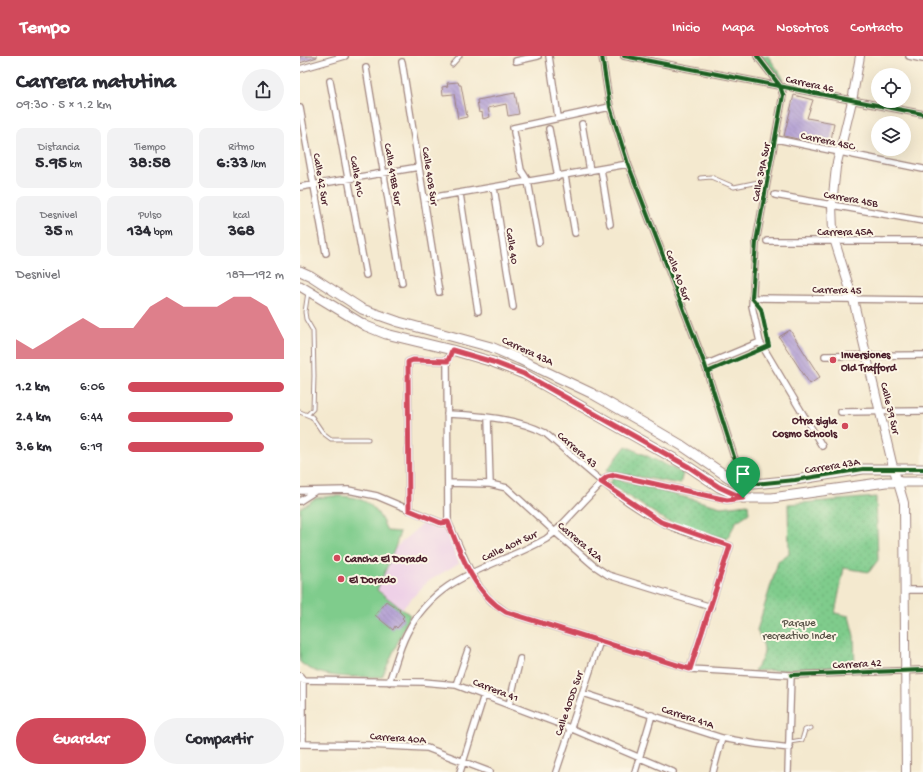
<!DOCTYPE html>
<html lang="es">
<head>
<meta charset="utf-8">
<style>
	:root { --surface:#fff; --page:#f2f2f3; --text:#2b2b33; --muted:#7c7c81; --accent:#d1495b }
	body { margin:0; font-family:"Gochi Hand",sans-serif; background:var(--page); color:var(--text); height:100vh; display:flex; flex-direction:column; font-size:15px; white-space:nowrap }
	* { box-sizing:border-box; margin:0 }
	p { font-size:13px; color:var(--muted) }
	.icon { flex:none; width:22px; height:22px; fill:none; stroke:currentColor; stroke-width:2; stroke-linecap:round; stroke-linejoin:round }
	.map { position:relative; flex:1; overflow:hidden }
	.panel { display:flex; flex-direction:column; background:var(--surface); width:300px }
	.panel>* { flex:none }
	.controls { position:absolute; left:571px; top:12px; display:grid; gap:8px }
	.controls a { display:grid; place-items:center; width:40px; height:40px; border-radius:50%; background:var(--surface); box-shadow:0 4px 16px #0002; font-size:20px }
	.pin { position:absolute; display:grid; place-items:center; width:34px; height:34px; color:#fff; margin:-41px -17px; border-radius:50% 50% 50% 0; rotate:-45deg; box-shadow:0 0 4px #0007 }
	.pin .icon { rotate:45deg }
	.round { display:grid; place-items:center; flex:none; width:42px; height:42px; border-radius:21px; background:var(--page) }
	.overview { display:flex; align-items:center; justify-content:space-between; height:68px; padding:0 16px }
	h1 { font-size:22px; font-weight:700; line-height:30px }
	.stats { display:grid; grid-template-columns:repeat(3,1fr); gap:6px; height:68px; padding:4px 16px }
	.stats div { display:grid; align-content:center; border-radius:8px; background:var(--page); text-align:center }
	.stats b { font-size:17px; font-weight:700 }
	.stats small { font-size:11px; font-weight:400 }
	.stats p { font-size:11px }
	.chart { height:112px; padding:8px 16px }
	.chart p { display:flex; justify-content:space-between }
	.chart svg { width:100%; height:72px; margin-top:4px; fill:var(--accent); opacity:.7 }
	.action { display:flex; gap:8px; margin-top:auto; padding:8px 16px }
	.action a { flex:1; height:46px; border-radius:24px; background:var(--accent); color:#fff; font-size:16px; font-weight:700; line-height:46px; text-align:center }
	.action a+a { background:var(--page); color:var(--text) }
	ul { padding:0 16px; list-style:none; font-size:13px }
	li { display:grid; grid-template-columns:64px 48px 1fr; align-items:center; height:30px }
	li i { height:10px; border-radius:5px; background:var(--accent) }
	header { display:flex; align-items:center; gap:24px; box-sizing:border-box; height:56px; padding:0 20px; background:var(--accent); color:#fff }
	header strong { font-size:19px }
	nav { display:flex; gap:22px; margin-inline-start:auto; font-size:14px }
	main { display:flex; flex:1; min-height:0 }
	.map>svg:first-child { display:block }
</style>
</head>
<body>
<header>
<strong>Tempo</strong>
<nav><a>Inicio</a><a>Mapa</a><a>Nosotros</a><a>Contacto</a></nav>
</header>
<main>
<section class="panel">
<div class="overview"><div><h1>Carrera matutina</h1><p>09:30 · 5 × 1.2 km</p></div><a class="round"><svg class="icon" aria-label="share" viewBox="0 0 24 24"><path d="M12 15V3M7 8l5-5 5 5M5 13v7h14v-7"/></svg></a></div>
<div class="stats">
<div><p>Distancia</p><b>5.95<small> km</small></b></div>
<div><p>Tiempo</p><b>38:58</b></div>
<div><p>Ritmo</p><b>6:33<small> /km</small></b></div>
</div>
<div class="stats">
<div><p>Desnivel</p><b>35<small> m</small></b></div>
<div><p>Pulso</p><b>134<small> bpm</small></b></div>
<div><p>kcal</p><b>368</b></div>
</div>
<div class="chart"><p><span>Desnivel</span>187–192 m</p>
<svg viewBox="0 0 160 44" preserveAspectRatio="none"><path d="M0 44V32L10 38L20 32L30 25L40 19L50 25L60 25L70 25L80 12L90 6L100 12L110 12L120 12L130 6L140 6L150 12L160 32V44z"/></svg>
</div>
<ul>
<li><b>1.2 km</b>6:06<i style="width:100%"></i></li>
<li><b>2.4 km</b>6:44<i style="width:67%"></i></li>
<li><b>3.6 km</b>6:19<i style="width:87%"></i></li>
</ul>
<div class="action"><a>Guardar</a><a>Compartir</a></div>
</section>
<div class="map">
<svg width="623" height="716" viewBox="0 0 623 716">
	<defs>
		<pattern id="park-dots" width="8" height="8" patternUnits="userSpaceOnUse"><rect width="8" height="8" fill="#7fcc8c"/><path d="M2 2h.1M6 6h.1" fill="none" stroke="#6faf79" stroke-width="1.8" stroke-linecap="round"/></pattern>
		<pattern id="building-back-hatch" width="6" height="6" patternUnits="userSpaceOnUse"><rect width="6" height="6" fill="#ad9ad3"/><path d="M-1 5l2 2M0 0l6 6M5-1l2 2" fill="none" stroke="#8f7dab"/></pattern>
	</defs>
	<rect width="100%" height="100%" fill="#fcf5e5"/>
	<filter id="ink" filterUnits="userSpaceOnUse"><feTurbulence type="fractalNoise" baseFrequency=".025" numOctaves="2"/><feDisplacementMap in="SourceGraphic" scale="8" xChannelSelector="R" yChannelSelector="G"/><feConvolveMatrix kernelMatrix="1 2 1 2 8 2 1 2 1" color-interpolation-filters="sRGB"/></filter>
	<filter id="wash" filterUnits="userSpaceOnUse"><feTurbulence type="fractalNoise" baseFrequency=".012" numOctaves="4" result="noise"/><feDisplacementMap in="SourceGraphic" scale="16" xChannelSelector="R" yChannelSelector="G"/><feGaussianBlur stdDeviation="0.9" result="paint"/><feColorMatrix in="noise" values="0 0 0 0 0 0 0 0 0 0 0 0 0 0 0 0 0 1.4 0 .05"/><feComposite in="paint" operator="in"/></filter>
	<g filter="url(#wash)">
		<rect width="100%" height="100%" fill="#f4e9cf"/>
		<path fill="#eed0e7" d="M122,468L145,475L159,507L127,526L102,553L77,534L95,492Z"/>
		<path fill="#7fcc8c" stroke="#64765c" d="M33,440C63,440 75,446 87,475L100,476L95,492L77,534L110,559L82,621C55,620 22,625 0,606V452L16,442Z"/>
		<path fill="url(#park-dots)" stroke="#64765c" d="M458,0H468L484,23L477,25Z
			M326,390L383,417L380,428L306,415Z
			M313,422L421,451L448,448L449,457L436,466L427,483L367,465L309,428Z
			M576,441L578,504L569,516L544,512L535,557L549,560L554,580L555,612L454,615C459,607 467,599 463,588C461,583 459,580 457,574L478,506L489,497L488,448Z"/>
		<g id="blocks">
			<path fill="url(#building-back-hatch)" d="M0,0H17V1L0,7Z
				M158,26L159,29H161L167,61L158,63L154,38L143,39L142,31L148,30L147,27Z
				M215,37L219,58L208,60L206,48L188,52L190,61L183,63L182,56L179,57L177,44Z
				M494,39L513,44L507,62L534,67L530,90L484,80Z
				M490,274L520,321L510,328L479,281Z
				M86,545L100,554L99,555L104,560L102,562L104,564L97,572L95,570L93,574L75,559Z"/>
		</g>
	</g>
	<g filter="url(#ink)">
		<use href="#blocks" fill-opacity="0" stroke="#9f847d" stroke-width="1"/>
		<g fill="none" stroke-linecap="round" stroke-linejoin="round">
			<g stroke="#9f847d" stroke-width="5">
				<path id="lane" d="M152,9L160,0
					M400,122L411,121L434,131L468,124
					M8,236L5,256L6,263L13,275L14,320L13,353L8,358
					M0,356L12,361L23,377L31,383H68
					M490,686L502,684L505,674L511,672"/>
			</g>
			<g stroke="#9f847d" stroke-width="8">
				<path id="street" d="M249,0L258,61
					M324,0L623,58
					M457,0L480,30L483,39L456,186L452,250L460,286L522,390
					M609,0L623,3
					M216,5L238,0
					M102,6L139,236
					M66,12L102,227
					M0,13L45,0
					M30,25L66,219
					M0,52L26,197
					M282,68L290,115
					M213,72L310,51
					M249,73L258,121
					M214,76L221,114L228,125L239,186
					M476,83L623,113
					M301,113L310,168
					M265,120L275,177
					M0,131L119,111
					M194,132L213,251
					M160,138L178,255
					M475,139L623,165
					M124,143L328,108
					M467,185H623
					M452,242L623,244
					M152,294L147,305L148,466L171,517L180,532L191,545L206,556L390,613L491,619L623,614
					M525,300L623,299
					M405,309L460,286
					M541,356L623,355
					M147,358C177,359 219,363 245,377C282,408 317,443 360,465C381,477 407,482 430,490L390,613
					M188,362L190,428
					M148,427L190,428L207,432L255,476L293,509L308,519L411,551
					M0,435L48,434L77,440L141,467L148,466
					M0,445L14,436
					M109,454L108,306L113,304L147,305
					M605,534H623
					M0,620L3,624V688
					M0,624L123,626L156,629L270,672L373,716
					M89,626C95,610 99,592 107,577C138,517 192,513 246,483L255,476L307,421L315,419L427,444L443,442V429L405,309L328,108L310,51L302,0
					M156,629L168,594
					M283,637L422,682L456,688L490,692
					M209,649L220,603
					M0,688L68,689L127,692L190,716
					M160,716L184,639
					M256,716L300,585
					M335,716L352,659
					M413,716L422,682
					M488,716L491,619"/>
			</g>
			<g stroke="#9f847d" stroke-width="10">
				<path id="secondary" d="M560,0L552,45L536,111L532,149L533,175L535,186L553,243L592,407L604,447L606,716"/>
			</g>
			<g stroke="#9f847d" stroke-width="11">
				<path id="primary" d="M0,215L11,220L62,253L99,266L191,291L219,303L291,337L347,369L381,389L428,421L443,429L495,424L563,413H623
					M0,230L66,270L86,278L152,294L193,306L224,318L389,411L419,431L443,442H472L586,426H623"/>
			</g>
			<use href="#lane" stroke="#fff" stroke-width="3"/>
			<use href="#street" stroke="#fff" stroke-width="5.5"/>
			<use href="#secondary" stroke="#fff" stroke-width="8"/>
			<use href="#primary" stroke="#fff" stroke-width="9"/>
			<g stroke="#fcf5e5" stroke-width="6">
				<path id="cycleway" d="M302,0L310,51L328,108L405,309L443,429V442
					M324,0L623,58
					M407,316L469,290L461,253L452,242L456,186L483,39L480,30L457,0
					M443,429L495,424L563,413H623
					M491,619L623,614"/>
			</g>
			<use href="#cycleway" stroke="#1b5e20" stroke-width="4"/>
		</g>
	</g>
	<g fill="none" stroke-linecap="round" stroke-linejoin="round" filter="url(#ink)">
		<g stroke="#fff" stroke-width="8">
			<path id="route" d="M152,294L193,306L224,318L389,411L419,431L443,442L427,444L315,419L307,421L301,426L361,466L430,490L390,613L206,556C174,537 161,499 148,466L141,467L109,454L108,306L113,304L148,305Z"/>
		</g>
		<use href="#route" stroke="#d1495b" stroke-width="5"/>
	</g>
	<g fill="#d1495b" stroke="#fcf5e5" stroke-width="1.5">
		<circle cx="533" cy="304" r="4"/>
		<circle cx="545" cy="370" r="4"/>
		<circle cx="37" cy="502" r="4"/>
		<circle cx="41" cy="523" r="4"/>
	</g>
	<g text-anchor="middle" stroke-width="4" stroke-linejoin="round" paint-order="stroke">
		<g font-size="11" fill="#4a1f2b" stroke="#fcf5e5">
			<text transform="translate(510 27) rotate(12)" y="4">Carrera 46</text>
			<text transform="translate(528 84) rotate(12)" y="4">Carrera 45C</text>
			<text transform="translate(460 116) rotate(-79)" y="4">Calle 39A Sur</text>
			<text transform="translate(94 118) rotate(80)" y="4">Calle 41BB Sur</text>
			<text transform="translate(58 120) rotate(80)" y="4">Calle 41C</text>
			<text transform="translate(131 120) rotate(81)" y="4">Calle 40B Sur</text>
			<text transform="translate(22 123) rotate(80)" y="4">Calle 42 Sur</text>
			<text transform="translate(551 142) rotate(10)" y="4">Carrera 45B</text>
			<text x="545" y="179">Carrera 45A</text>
			<text transform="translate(213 190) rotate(81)" y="4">Calle 40</text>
			<text transform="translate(379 219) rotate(69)" y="4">Calle 40 Sur</text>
			<text transform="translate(537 233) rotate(1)" y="4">Carrera 45</text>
			<text transform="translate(228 294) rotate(25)" y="4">Carrera 43A</text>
			<text transform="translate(591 352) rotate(76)" y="4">Calle 39 Sur</text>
			<text transform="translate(278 393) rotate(41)" y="4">Carrera 43</text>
			<text transform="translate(532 409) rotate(-9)" y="4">Carrera 43A</text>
			<text transform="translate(281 485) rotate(40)" y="4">Carrera 42A</text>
			<text transform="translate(209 489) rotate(-25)" y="4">Calle 40H Sur</text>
			<text transform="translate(557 607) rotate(-3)" y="4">Carrera 42</text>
			<text transform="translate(196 633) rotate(21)" y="4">Carrera 41</text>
			<text transform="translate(268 647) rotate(-71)" y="4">Calle 40DD Sur</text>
			<text transform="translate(388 660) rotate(18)" y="4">Carrera 41A</text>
			<text transform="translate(98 681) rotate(4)" y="4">Carrera 40A</text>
		</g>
		<g font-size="11" font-weight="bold" fill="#4a1f2b" stroke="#fcf5e5" text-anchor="start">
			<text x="541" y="302">Inversiones<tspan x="541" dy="13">Old Trafford</tspan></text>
			<text x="537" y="368" text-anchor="end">Otra sigla<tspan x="537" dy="13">Cosmo Schools</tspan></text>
			<text x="45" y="506">Cancha El Dorado</text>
			<text x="49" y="527">El Dorado</text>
		</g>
		<g font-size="11" fill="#5a5348" stroke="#fcf5e5">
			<text x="499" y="570">Parque<tspan x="499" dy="13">recreativo Inder</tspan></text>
		</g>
	</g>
</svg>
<div class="controls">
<a><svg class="icon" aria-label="locate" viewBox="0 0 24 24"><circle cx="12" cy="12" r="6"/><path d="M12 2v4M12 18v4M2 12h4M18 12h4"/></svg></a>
<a><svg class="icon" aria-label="layers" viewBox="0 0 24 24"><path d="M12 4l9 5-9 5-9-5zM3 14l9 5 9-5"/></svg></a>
</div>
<div class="pin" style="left:443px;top:442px;background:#1e9e55"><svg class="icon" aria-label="arrive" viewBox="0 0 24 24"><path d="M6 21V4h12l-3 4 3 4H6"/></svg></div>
</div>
</main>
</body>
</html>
